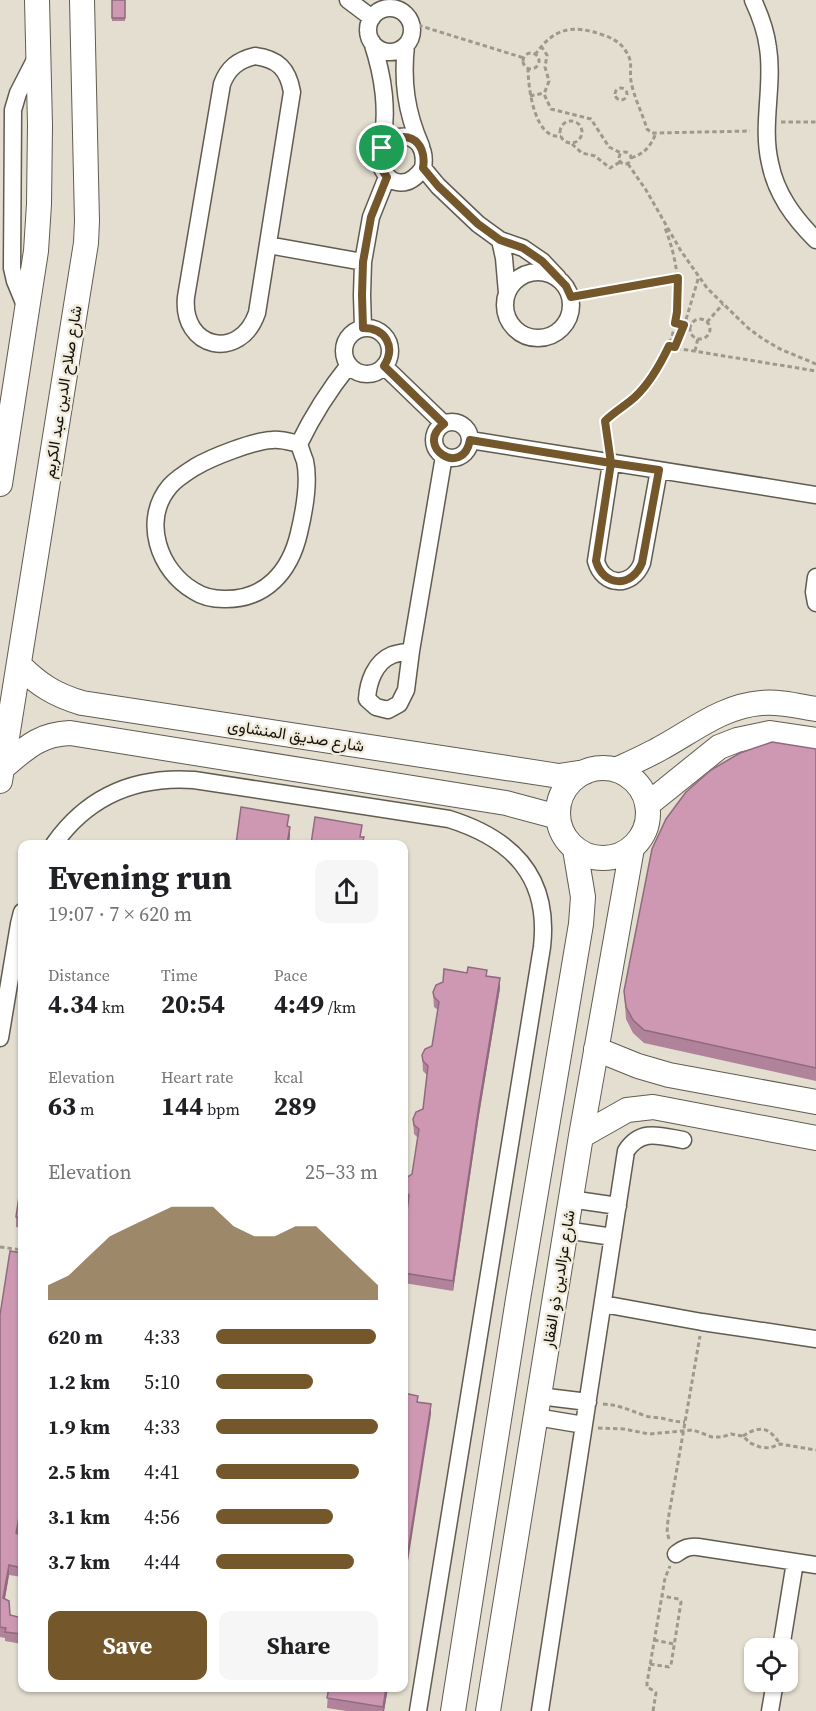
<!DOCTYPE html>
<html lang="en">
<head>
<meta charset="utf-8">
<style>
	:root { --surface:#fff; --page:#f6f6f6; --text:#202124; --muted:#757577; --accent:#74572a }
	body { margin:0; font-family:"Source Serif 4",Vazirmatn,serif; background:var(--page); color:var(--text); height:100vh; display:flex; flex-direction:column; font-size:22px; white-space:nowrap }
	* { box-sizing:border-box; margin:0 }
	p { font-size:20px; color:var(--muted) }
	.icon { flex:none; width:33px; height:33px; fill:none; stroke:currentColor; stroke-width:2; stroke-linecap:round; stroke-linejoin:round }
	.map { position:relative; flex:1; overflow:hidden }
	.drawer { position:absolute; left:18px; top:840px; width:390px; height:852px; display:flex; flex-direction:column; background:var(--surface); border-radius:12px; box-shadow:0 2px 4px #0004 }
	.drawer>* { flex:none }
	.buttons { position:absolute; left:744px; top:1638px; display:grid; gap:12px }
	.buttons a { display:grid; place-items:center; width:54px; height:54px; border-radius:12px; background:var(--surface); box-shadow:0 2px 4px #0004; font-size:30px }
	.pin { position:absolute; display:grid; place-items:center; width:51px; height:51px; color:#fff; margin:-26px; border:3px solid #fff; border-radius:50%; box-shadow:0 2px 6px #0007 }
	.round { display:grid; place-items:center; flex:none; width:63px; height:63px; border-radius:12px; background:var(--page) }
	.summary { display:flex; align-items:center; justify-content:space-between; height:102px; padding:0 30px }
	h1 { font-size:33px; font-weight:700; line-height:45px }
	.figures { display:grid; grid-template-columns:repeat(3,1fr); gap:9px; height:102px; padding:6px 30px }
	.figures div { display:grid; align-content:center }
	.figures b { font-size:26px; font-weight:700 }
	.figures small { font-size:16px; font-weight:400 }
	.figures p { font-size:16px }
	.chart { height:168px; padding:12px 30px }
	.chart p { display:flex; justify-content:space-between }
	.chart svg { width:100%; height:108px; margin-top:6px; fill:var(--accent); opacity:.7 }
	.button { display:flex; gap:12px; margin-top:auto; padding:12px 30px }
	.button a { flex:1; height:69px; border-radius:12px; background:var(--accent); color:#fff; font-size:24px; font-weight:700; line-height:69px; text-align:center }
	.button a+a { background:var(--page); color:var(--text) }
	ul { padding:0 30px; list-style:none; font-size:20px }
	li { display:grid; grid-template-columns:96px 72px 1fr; align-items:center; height:45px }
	li i { height:15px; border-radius:8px; background:var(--accent) }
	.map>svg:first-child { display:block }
</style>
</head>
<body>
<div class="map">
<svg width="816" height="1711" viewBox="0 0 816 1711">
	<rect width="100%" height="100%" fill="#e3decf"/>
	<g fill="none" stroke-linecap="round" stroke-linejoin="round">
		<g stroke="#615c50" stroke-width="19">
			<path id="street" d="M348,0L372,18
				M753,0C760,15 766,31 768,48C774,85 761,125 770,163C776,194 794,218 816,240
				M368 30a22 22 0 1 1 44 0a22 22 0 1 1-44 0Z
				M372,42C384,78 388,110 382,148
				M406,45C402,81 406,112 421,146
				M255,56C278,59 288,69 292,92L257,313C240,362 181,349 186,297L222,84C228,68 238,60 255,56Z
				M423,168C392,212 357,143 399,137C419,134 426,151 423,168L438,186L478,224L500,240L523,248L542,261L558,278
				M500,240L504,258L507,293
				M268,245L363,262
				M505 305a33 33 0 1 1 66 0a33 33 0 1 1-66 0Z
				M27,310L15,281L12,268L13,110L18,93L37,56
				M363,328L362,295L363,262L371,217L387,177
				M344 351a23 23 0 1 1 46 0a23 23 0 1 1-46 0Z
				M384,366L444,424
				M434 440a18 18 0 1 1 36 0a18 18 0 1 1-36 0Z
				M470,440L816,495
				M299,444C290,442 282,439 272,440C253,441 212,457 195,467C187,472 176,479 170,486C141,520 159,571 194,591C203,597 214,599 224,599C265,600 290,572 299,533C304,512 310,483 305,461C303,456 301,450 299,444C313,415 329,390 349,365
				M611,463L596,561C603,587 632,588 642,563L659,470
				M816,577L814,592L816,603
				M411,651C405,652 397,653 392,655C375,662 368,682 367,699L376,707L388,710L399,704L406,690L411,651L444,456
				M54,844C88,796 136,776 194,780L449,819C513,839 550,877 542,947L418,1711
				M0,1038L19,924L22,912
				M570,1199L618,1206
				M565,1230L613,1237
				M603,1304L702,1322L816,1339
				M539,1396L588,1402
				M536,1417L584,1425
				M676,1554C684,1548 689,1546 698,1547L816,1565
				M781,1648L795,1562
				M540,1711L626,1151C641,1128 660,1136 683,1140
				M770,1711L775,1682"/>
		</g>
		<g stroke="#615c50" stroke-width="26">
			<path id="secondary" d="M0,484L36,251L39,204L40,125L37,0
				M19,665C39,685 55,695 82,703L559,776L585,772
				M2,768C25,749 39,734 70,733L506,803L558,817
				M558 813a45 45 0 1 1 90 0a45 45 0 1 1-90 0Z
				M616,770C631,763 647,756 661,748C694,730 723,706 761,703C779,701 798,706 816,709
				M0,781L86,243L87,221L82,0
				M647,805L719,747L737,740L770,733L816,740
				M596,1049L638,1066L669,1075L816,1102
				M581,1136L627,1110L653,1107L816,1138
				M453,1711L518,1299L581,924L583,897L575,849
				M488,1711L581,1136L632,848"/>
		</g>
		<path stroke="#9d998d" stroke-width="3" stroke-dasharray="4.5 3" stroke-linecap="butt" d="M411,23L524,58
			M541,46L547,55L545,67L549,81L544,94L551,109L591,119L609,147L621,153
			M523 61a8 8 0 1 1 16 0a8 8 0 1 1-16 0Z
			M535,55C553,28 573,24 603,35C612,38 620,42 625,50C634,62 629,69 631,81C633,95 643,115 647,129L652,133H656L750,131
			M528,68C528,86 534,140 561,136
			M615 94a6 6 0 1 1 12 0a6 6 0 1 1-12 0Z
			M530,96L544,93
			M560 132a11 11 0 1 1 22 0a11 11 0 1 1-22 0Z
			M781,122H816
			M572,144L582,153L595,156L610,168L620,162
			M619 158a6 6 0 1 1 12 0a6 6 0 1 1-12 0Z
			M631,158C644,154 651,146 656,133
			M628,164L646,190L681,251L707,288L748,328L763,339L780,349L816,364
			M571,297L678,278
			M690 329a10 10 0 1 1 20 0a10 10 0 1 1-20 0Z
			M707,322L723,304
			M675,323L690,326
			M669,347L816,371
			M675,347L682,333L699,276
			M695,351L698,338
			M609,445L605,421C615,411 628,405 637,395C682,349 688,286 665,228
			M0,1247L22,1250
			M603,1404C620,1405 631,1411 646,1416C652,1418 659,1417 665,1419C673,1421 677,1422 685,1422
			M598,1428L624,1429L649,1434L693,1430L712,1437H722L731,1434L743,1436L750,1443L760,1447L770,1448L780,1444L816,1450
			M743,1436C760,1425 769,1427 780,1444
			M669,1539L667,1532L668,1520L700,1336
			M654,1640L674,1644
			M650,1664L669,1667L671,1665L681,1602L679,1599L662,1596
			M653,1711L656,1693L654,1691L647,1687V1683L665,1578L670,1566"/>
		<use href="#street" stroke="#fff" stroke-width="16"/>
		<use href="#secondary" stroke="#fff" stroke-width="24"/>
	</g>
	<path fill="#b1839a" d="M112,0H125V21H112Z
		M816,749V1081L644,1043L633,1033L626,1019L624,991Z
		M487,976L500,988L479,1115L453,1291L404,1283V1237L408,1203L404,1200V1183L412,1174L418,1138L414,1134L413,1119L423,1109L427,1075L423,1071L422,1055L432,1046L438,1010L434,1007L433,992Z
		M22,1176V1228L16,1227V1217Z
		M22,1253V1511L18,1534L22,1551V1577L9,1575L5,1599L10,1615L22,1618V1644L5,1641V1638L0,1637V1315Z
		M324,1688H388L384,1711H347L327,1708L328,1693L325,1690Z"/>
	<path fill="#906a7d" d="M290,827V837L289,844H287Z
		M500,978V988L479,1115L453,1291V1281L479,1105Z
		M431,1404V1414L404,1587V1577Z
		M22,1501V1511L16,1542V1533Z
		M9,1565V1575L3,1608V1598Z
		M386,1688H388L384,1711H383Z"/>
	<path fill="#ce98b3" stroke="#906a7d" stroke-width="1.5" d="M112,0H125V18H112Z
		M772,742L816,749V1068L644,1030L633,1020L626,1007L624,991L652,849L666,819L686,792L711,770L740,753Z
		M241,807L289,815L287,826L290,827L287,844H236Z
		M315,817L362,825L360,837H364L362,844H311Z
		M468,967L487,970L486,976L500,978L479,1105L453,1281L404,1273V1237L409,1195L404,1190V1183L406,1178L412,1174L419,1129L414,1125L413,1119L416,1112L423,1109L428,1066L423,1061L422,1055L425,1049L432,1046L439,1002L434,997L433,992L436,985L443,982L444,969L467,973Z
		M22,1176V1218L16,1217Z
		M10,1251L22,1253V1501L16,1533L22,1536V1568L9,1565L3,1598L9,1601L10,1615L22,1618V1634L5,1632L6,1628L0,1627V1315Z
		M404,1393L418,1396L417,1402L431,1404L404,1577Z
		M329,1688H386L383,1707L327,1698Z"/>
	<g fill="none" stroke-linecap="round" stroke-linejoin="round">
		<g stroke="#fff" stroke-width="12">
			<path id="route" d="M382,148C378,160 379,167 387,177L371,217L363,262L362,295L363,328C386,328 396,347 384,366L444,424C413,446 463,479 470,440L611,463L596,561C603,587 632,588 642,563L659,470L611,463L605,421C614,412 625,406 635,397C650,383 660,365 669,346L675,347L684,325L675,323L677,312L678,278L571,297L566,286L542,261L523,248L500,240L478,224L438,186L423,168C428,139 402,126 382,148"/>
		</g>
		<use href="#route" stroke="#74572a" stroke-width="8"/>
	</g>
	<g text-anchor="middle" stroke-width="5" stroke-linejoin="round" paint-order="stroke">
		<g font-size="16" fill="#12100b" stroke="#f1ebdc">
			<text transform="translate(62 392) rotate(-81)" y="6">شارع صلاح الدين عبد الكريم</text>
			<text transform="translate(296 735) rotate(9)" y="6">شارع صديق المنشاوى</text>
			<text transform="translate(558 1279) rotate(-81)" y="6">شارع عزالدين ذو الفقار</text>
		</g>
	</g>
</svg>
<div class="buttons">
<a><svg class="icon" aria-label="locate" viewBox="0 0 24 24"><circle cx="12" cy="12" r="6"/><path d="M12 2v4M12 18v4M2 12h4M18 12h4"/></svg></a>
</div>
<div class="pin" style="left:382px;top:148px;background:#1e9e55"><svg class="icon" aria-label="arrive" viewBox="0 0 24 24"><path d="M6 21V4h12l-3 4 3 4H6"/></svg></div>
<section class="drawer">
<div class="summary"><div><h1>Evening run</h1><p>19:07 · 7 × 620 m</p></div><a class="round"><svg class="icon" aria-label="share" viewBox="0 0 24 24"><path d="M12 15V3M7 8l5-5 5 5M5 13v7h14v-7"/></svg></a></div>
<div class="figures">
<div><p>Distance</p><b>4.34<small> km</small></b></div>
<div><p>Time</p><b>20:54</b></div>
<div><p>Pace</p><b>4:49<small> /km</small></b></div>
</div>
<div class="figures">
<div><p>Elevation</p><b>63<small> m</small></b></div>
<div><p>Heart rate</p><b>144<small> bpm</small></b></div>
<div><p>kcal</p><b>289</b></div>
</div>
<div class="chart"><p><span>Elevation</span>25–33 m</p>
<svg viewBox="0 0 160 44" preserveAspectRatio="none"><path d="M0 44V38L10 34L20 26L30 18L40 14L50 10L60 6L70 6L80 6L90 14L100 18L110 18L120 14L130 14L140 22L150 30L160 38V44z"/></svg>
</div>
<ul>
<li><b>620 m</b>4:33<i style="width:99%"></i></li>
<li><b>1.2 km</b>5:10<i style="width:60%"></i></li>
<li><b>1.9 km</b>4:33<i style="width:100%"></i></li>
<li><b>2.5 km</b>4:41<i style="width:88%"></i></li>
<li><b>3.1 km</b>4:56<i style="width:72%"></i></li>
<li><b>3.7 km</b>4:44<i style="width:85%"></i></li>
</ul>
<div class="button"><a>Save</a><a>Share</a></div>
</section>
</div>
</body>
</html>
